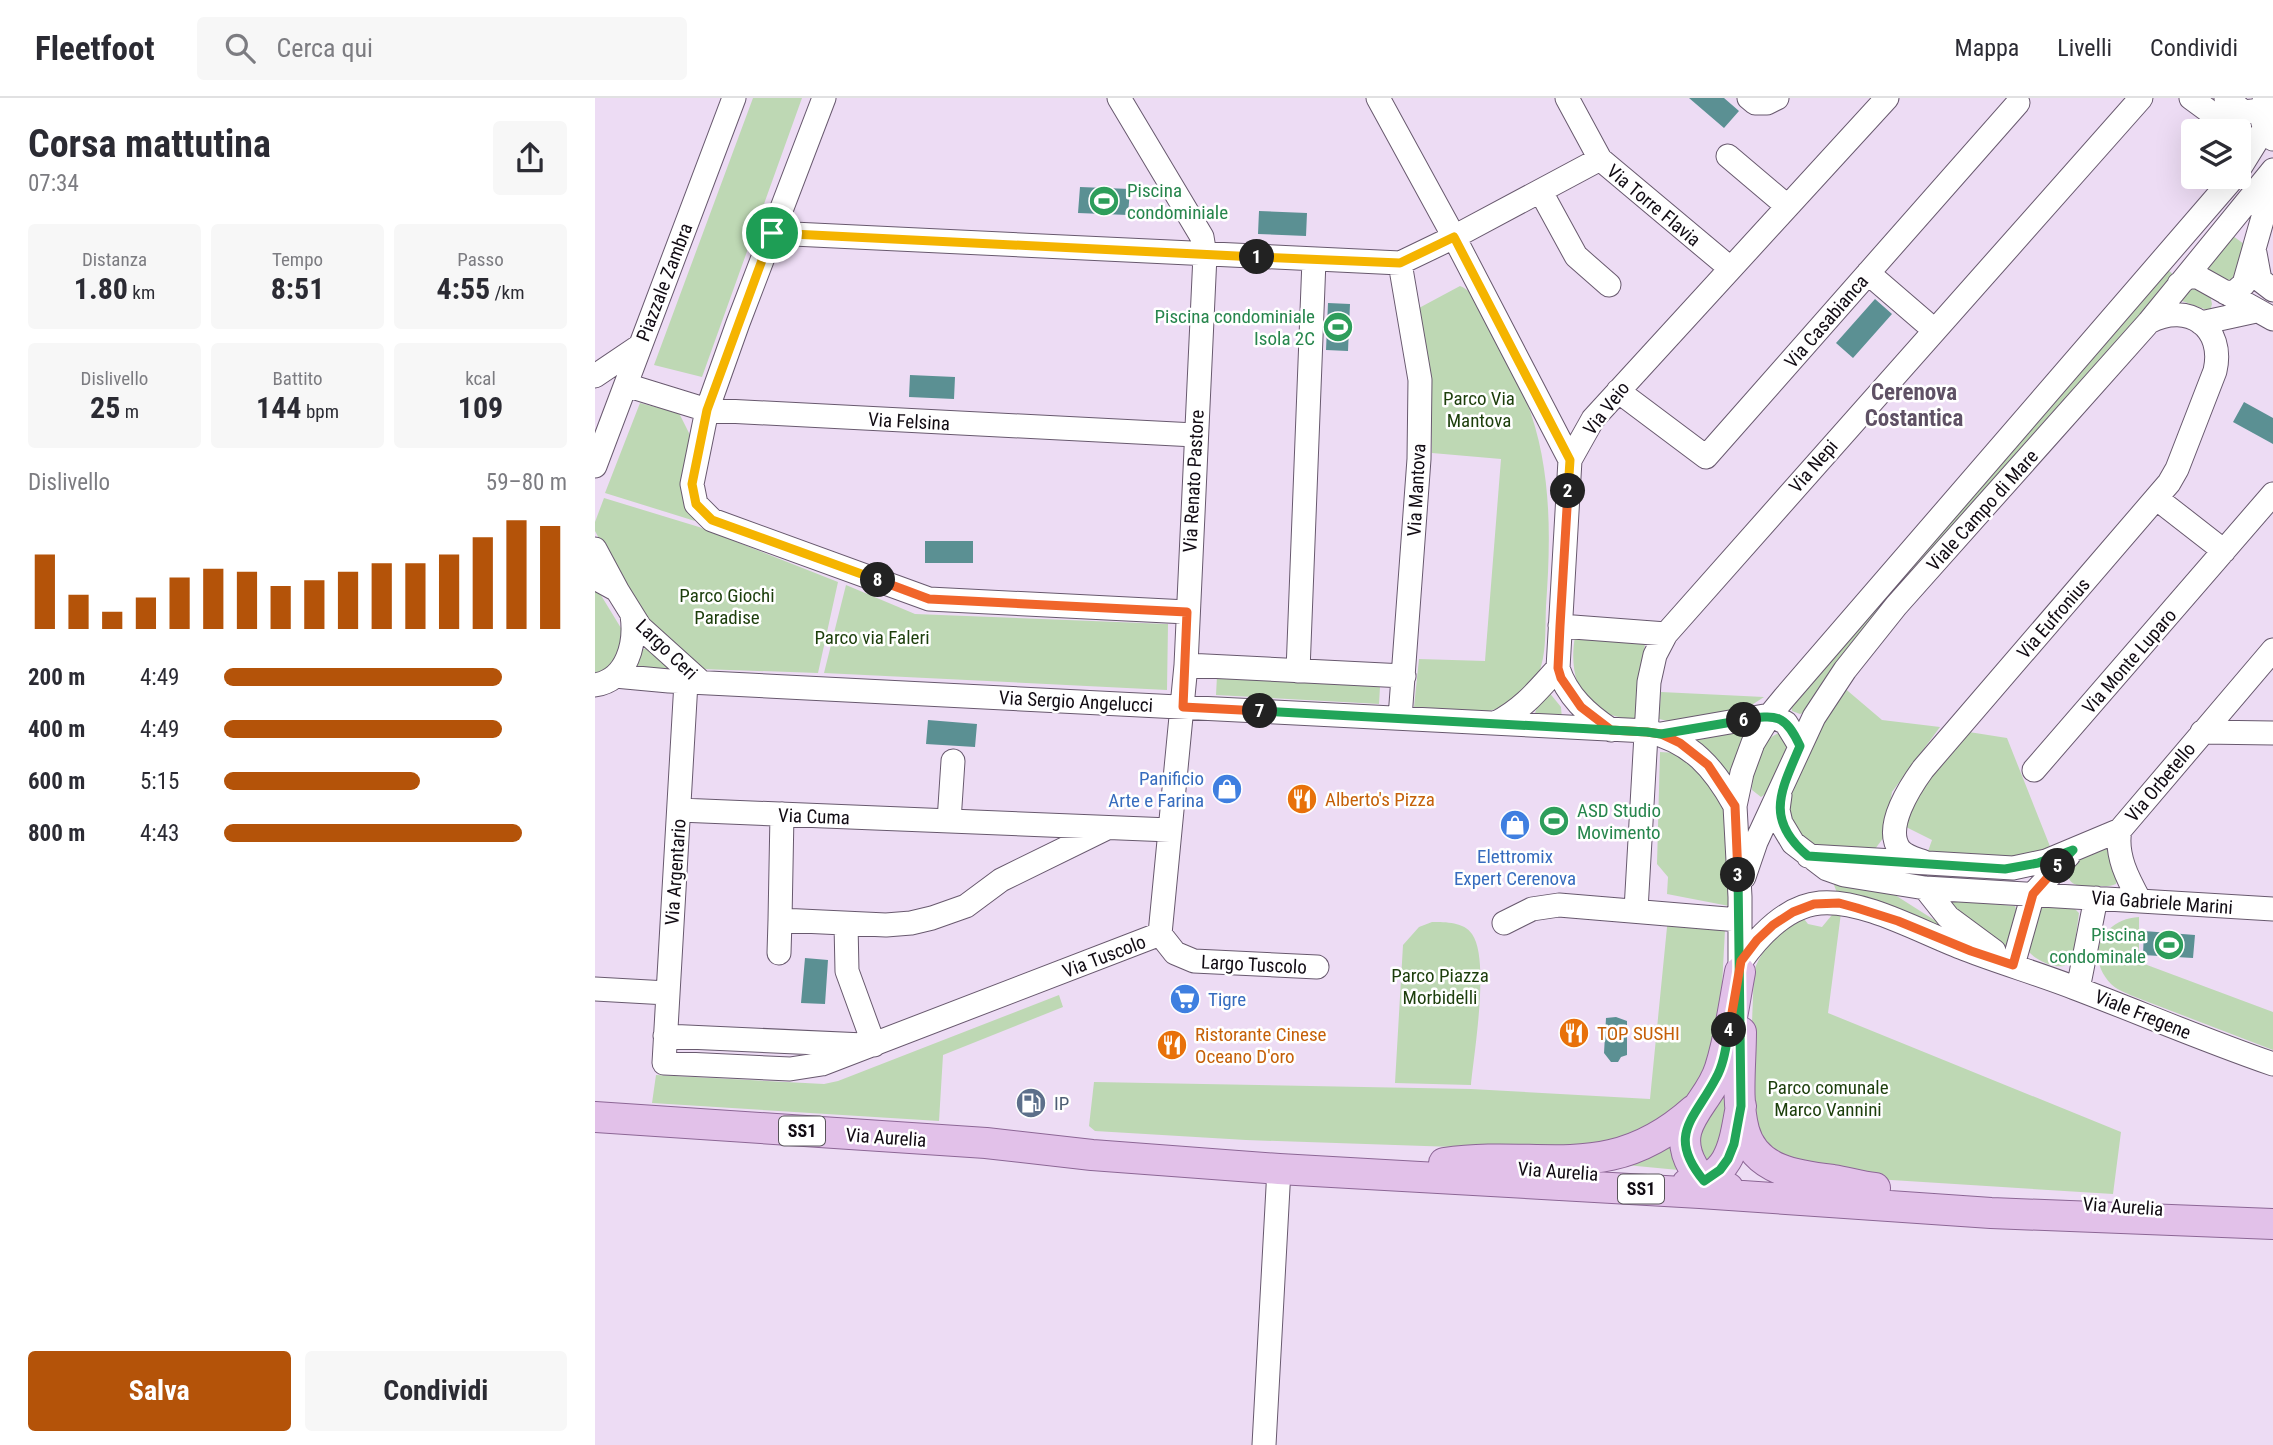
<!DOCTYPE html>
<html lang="it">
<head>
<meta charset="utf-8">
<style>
	:root { --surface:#fff; --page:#f7f7f7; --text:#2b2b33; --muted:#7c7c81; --line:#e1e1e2; --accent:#b45309 }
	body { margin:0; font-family:"Roboto Condensed",sans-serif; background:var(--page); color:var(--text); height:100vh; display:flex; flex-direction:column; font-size:26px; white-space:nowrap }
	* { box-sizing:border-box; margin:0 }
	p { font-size:23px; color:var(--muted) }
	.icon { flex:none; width:38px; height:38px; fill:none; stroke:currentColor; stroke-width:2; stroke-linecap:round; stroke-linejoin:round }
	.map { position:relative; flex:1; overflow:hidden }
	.panel { display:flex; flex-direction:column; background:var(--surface); width:595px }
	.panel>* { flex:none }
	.fabs { position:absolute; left:1586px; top:21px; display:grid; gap:14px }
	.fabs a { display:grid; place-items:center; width:70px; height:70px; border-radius:7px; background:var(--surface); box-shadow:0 7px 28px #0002; font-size:35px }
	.pin { position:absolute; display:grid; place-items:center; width:60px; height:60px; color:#fff; margin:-30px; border:4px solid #fff; border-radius:50%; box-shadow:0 2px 7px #0007 }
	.km { position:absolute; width:35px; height:35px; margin:-18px; border-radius:50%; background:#222; color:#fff; font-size:19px; line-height:35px; text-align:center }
	.round { display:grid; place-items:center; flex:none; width:74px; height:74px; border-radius:7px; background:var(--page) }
	.summary { display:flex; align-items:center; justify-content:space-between; height:119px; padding:0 28px }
	h1 { font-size:38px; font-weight:700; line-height:52px }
	.stats { display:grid; grid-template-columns:repeat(3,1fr); gap:10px; height:119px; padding:7px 28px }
	.stats div { display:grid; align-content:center; border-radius:7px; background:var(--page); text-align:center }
	.stats b { font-size:30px; font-weight:700 }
	.stats small { font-size:19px; font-weight:400 }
	.stats p { font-size:19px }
	.chart { height:196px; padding:14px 28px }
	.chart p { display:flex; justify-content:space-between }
	.chart svg { width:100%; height:126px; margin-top:7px; stroke:var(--accent); stroke-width:6 }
	.action { display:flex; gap:14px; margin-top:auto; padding:14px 28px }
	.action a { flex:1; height:80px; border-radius:7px; background:var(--accent); color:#fff; font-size:28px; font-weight:700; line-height:80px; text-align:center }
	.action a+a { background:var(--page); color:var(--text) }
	ul { padding:0 28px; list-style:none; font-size:23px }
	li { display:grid; grid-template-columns:112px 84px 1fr; align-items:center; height:52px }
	li i { height:18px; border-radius:9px; background:var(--accent) }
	header { display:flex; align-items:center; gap:42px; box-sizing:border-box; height:98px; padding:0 35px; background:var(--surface); border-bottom:2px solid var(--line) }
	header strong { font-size:33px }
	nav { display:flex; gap:38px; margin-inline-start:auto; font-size:24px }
	.search { width:490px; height:63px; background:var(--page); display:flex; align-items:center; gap:18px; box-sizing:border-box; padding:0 24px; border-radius:7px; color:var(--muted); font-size:26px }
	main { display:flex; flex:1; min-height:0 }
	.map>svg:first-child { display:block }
</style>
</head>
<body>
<header>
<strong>Fleetfoot</strong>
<div class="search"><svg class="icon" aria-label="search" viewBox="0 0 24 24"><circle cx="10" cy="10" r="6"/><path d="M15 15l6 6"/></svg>Cerca qui</div>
<nav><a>Mappa</a><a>Livelli</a><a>Condividi</a></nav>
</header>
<main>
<section class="panel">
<div class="summary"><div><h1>Corsa mattutina</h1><p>07:34</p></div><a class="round"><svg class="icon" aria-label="share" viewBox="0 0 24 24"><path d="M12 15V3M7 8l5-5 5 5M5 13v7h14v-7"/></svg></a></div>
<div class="stats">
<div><p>Distanza</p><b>1.80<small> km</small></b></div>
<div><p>Tempo</p><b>8:51</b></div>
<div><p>Passo</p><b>4:55<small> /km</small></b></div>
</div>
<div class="stats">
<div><p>Dislivello</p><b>25<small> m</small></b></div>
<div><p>Battito</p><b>144<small> bpm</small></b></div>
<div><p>kcal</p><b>109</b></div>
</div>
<div class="chart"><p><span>Dislivello</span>59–80 m</p>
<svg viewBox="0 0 160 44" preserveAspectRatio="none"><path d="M5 44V18M15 44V32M25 44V38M35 44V33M45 44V26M55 44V23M65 44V24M75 44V29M85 44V27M95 44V24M105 44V21M115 44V21M125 44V18M135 44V12M145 44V6M155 44V8"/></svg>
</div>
<ul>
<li><b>200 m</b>4:49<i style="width:81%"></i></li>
<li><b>400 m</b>4:49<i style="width:81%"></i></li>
<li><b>600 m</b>5:15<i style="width:57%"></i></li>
<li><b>800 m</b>4:43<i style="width:87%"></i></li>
</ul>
<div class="action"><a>Salva</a><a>Condividi</a></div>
</section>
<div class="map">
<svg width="1678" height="1347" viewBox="0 0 1678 1347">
	<rect width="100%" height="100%" fill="#eddcf4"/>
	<path fill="#bed8b4" d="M158,0H207L107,279L59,267Z
		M1638,138L1649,146L1643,171L1634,185L1613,175L1609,168Z
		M1573,172L1580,178L1210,614L1205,616L1197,613L1195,598Z
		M865,188C881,194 888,215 896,230C908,253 921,277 931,302C957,368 956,439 951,508C950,530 952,557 943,577C936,594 910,610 893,613L819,609L824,561L890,563L906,361L837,355L836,299L824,210Z
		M1602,188L1615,197L1617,206L1615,213L1584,202L1588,193Z
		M45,305L84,315L95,337L88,395L100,423L10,395Z
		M9,400L104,429L243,484L223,575L107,571L45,515L0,433V424Z
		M251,487L320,516L573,526L572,592L229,575Z
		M0,491L4,494L29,535L22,563L7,575L0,574Z
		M980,538L1050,545L1043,621C991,621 972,586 980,538Z
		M51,550L76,569L78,572L38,575L44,553Z
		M622,578L785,589L784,606L621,597Z
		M1247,588L1287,622L1345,629L1297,694L1289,739L1280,751L1209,749L1201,743L1191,696Z
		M953,593L966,609L967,621L939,618L943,606Z
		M1066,594L1169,599L1152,610L1073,623L1064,621Z
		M1144,632L1149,636L1133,684L1102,648V639Z
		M1374,634L1412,640L1458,756L1433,763L1332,756L1337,742L1309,728L1322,692Z
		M1185,635L1195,646L1173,694L1166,699L1157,692C1157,674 1166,639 1185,635Z
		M1065,654L1083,655L1099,666L1129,709L1134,808L1072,796L1073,779L1062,766Z
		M1508,750L1515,753L1523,779L1521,786C1514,789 1511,788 1503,788C1485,789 1467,789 1475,765Z
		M1245,783L1289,790L1374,844L1242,795L1239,787Z
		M1352,802L1420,808L1422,814L1411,849L1408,848L1351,804Z
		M1448,809L1479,810L1484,815L1478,859L1469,868C1458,870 1441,862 1434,854L1442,813Z
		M1241,812L1246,815L1233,915L1526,1034L1518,1096L1217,1077L1186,1067L1153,1027L1159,873C1168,847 1185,834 1206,817L1213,826L1227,829Z
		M1073,819L1130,832L1124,944L1097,1002L1023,1046L918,1051L651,1042L500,1033L494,1028L499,984L876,991L1055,1001Z
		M1544,819V864L1678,914V952L1535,897C1529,894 1521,891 1516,886C1489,858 1507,821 1544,819Z
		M837,824C851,824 869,824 877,836C895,861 879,954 876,987L800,985L808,847L824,829Z
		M464,897L468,909L348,957L344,1023L57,1005L61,977L229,986L243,983Z
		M1130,982L1135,1044L1110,1072L1097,1037Z
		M1080,1036L1094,1073L1031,1067Z"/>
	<path fill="#5b9093" d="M1094,0H1129L1144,13L1129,30Z
		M485,89L535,91L533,117L483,115Z
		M664,113L712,115L711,138L663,136Z
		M1280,201L1297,216L1258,260L1241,245Z
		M733,205L755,206L753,253L731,252Z
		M315,277L360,279L359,301L314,299Z
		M1649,304L1678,320V346L1638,324Z
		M330,443H378V465H330Z
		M333,622L382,626L380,649L331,646Z
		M1549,833L1600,837L1598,860L1548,857Z
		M210,860L233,862L230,906L206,905Z
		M1021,919L1032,923V957L1026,959L1023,964H1016L1009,955L1011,920Z"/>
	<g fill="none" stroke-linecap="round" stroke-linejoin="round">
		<g stroke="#68596e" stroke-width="25">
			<path id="minor" d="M229,0L143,225L112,312L97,386L101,406L117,422L334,501L592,514
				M783,0L859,139L975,362
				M972,0L1005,61L1135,170
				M1154,0L1160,5H1172L1182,0
				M1596,0L1641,33
				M1631,0L1649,14L1666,12
				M1670,0C1664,16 1666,29 1678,41
				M1133,58L1192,108
				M1643,73L1669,31
				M946,94L981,158L1014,187
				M177,135L805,165L859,139L1005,61
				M1660,155L1665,182L1678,192
				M805,165L825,282L824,361L805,620
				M1273,175L1338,231
				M1584,186L1593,179H1603L1678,221
				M1631,195L1641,193L1649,186L1678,84
				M1606,225L1661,213
				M0,278L43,249
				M31,287L112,312L600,337
				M1023,293L1111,359L1423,5
				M0,368L139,0
				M1561,400L1629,453
				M0,451L22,492
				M0,480L22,492L45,529L106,584
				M965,528L1071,536
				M591,567L809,578
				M703,573L719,162
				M20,578L74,583L1052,633C1097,644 1119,670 1140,708
				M91,584L69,965L195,971L227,966L565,836L591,567L610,157L607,139L524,0
				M0,587C33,582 41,544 37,517
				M901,625C929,610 942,593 963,570
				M1016,632C992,616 972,598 963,570L975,362L998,321L1292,0
				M1607,634L1678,635
				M1066,636L1175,617L1191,625L1205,648
				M1439,672L1678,396
				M1185,697L1183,712L1186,725L1198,745L1232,771L1249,777L1330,790L1678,811
				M84,712L575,732
				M187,716L185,822L291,827L316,825L337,820L371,808L406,782L510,731
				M354,723L358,663
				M1525,732C1520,757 1533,781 1545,803
				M1213,758L1418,770L1451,763L1525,732L1678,552
				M1329,764C1321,761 1311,759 1305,752C1288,730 1315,689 1328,671L1574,385L1582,371L1620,273C1630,230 1594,203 1554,224
				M1149,779L1161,744L1219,619L1250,572L1301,508L1554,224L1678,72
				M1330,790L1353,819L1399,853
				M1041,812L1054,584L1060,557L1071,536L1546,0
				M909,825L937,811L964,807L1144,822
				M251,826L252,873L279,947
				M565,836L580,855L599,863L722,869
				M184,855L185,822
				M1146,863C1164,838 1191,808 1225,805C1269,801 1329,836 1370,851C1406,865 1444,876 1480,890C1546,915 1611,943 1678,966
				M1418,867L1438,796L1474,757
				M1145,874V799L1140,708L1147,675L1158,645L1175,617L1189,600L1639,79
				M0,891L72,895
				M1483,891L1501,800
				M70,938L269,947
				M669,1347L684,1071"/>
		</g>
		<g stroke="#8c6695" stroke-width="32">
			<path id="major" d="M1146,934C1146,965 1141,1002 1149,1032C1160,1073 1203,1078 1238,1082C1252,1084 1266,1089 1280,1090
				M0,1019L391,1045L497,1057L684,1071L1105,1095L1396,1115L1678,1126
				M849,1065C948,1051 1014,1088 1099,1012
				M1092,1086C1137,1080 1139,1045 1146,1008
				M1133,1090C1116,1089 1107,1084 1098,1069C1073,1026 1114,1007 1125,970C1135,939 1139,906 1145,874"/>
		</g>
		<use href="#minor" stroke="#fff" stroke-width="23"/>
		<use href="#major" stroke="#e2c1e9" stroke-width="30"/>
	</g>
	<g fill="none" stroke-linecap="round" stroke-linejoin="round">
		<g stroke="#fff" stroke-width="14">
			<path id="split-1" d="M177,135L662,159"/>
		</g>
		<g stroke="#fff" stroke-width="14">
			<path id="split-2" d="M662,159L805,165L859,139L975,362L973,393"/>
		</g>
		<g stroke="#fff" stroke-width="14">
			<path id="split-3" d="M973,393L965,528L963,570L966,580L986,609L1016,632L1052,634L1066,636L1085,645L1113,667L1140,708L1143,777"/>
		</g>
		<g stroke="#fff" stroke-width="14">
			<path id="split-4" d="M1134,932C1131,948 1129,966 1121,980C1099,1022 1071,1037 1109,1083L1125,1072L1133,1061L1139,1046L1146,1008L1143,777"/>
		</g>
		<g stroke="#fff" stroke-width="14">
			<path id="split-5" d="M1134,932L1146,863L1162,842L1178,827L1198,814L1219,806L1244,805L1262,810L1303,823L1376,853L1418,867L1438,796L1463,768"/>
		</g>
		<g stroke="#fff" stroke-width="14">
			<path id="split-6" d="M1149,622C1181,616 1190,616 1205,648C1186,693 1169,721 1213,758L1410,771L1443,765L1478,752L1463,768"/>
		</g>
		<g stroke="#fff" stroke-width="14">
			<path id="split-7" d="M665,613L1052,634L1066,636L1149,622"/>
		</g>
		<g stroke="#fff" stroke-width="14">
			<path id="split-8" d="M283,482L334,501L592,514L588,609L665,613"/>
		</g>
		<g stroke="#fff" stroke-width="14">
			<path id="split-9" d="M177,135L112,312L97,386L101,406L117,422L283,482"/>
		</g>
		<use href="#split-1" stroke="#f5b400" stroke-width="9"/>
		<use href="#split-2" stroke="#f5b400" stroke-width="9"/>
		<use href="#split-3" stroke="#f0652b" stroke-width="9"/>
		<use href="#split-4" stroke="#22a559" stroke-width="9"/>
		<use href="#split-5" stroke="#f0652b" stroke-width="9"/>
		<use href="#split-6" stroke="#22a559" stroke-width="9"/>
		<use href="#split-7" stroke="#22a559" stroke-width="9"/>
		<use href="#split-8" stroke="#f0652b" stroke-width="9"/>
		<use href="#split-9" stroke="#f5b400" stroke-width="9"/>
	</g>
	<defs>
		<g id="stadium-disc" transform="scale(1.575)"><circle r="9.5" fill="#2e9e5b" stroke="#fff"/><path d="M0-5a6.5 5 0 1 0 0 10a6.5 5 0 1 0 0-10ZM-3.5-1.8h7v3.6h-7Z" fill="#fff"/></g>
		<g id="shop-disc" transform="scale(1.575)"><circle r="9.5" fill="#3f7fe0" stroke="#fff"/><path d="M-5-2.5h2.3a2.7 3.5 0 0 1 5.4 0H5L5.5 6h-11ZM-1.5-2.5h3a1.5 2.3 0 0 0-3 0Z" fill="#fff"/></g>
		<g id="restaurant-disc" transform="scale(1.575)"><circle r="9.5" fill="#e8710a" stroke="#fff"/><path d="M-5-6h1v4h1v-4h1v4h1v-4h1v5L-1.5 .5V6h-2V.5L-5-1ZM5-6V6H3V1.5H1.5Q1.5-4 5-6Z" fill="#fff"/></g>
		<g id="supermarket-disc" transform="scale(1.575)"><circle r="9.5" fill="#3f7fe0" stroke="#fff"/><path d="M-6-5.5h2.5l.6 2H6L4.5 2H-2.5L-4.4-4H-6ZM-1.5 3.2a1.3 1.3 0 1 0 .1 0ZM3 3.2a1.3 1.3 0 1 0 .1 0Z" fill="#fff"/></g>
		<g id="fuel-disc" transform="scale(1.575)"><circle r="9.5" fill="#5c6f8a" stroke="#fff"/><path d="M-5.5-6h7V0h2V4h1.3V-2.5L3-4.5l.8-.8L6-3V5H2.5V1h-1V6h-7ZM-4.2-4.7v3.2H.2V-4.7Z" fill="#fff"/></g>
	</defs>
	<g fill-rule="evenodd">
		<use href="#stadium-disc" x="509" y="103"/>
		<use href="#stadium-disc" x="743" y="229"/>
		<use href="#shop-disc" x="632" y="691"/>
		<use href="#restaurant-disc" x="707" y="701"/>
		<use href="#stadium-disc" x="959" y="723"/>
		<use href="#shop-disc" x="920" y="727"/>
		<use href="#stadium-disc" x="1574" y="847"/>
		<use href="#supermarket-disc" x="590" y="901"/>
		<use href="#restaurant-disc" x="979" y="935"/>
		<use href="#restaurant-disc" x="577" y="947"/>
		<use href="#fuel-disc" x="436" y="1005"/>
	</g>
	<g text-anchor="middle" stroke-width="5" stroke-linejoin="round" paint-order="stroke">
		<g fill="#fff" stroke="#58545a" stroke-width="2">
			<rect x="184" y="1018.5" width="46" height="29" rx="5"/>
			<rect x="1023" y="1076.5" width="46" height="29" rx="5"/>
		</g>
		<g font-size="18" font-weight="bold" fill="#110b13">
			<text x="207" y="1039">SS1</text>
			<text x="1046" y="1097">SS1</text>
		</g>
		<g font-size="19" fill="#27864d" stroke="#fff" text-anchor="start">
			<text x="532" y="99">Piscina<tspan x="532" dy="22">condominiale</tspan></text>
			<text x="720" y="225" text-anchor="end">Piscina condominiale<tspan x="720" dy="22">Isola 2C</tspan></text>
			<text x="982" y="719">ASD Studio<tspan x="982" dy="22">Movimento</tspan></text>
			<text x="1551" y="843" text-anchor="end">Piscina<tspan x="1551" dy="22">condominale</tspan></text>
		</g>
		<g font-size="19" fill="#110b13" stroke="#fff">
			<text transform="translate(1059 107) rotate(40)" y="7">Via Torre Flavia</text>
			<text transform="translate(69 184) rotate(-69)" y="7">Piazzale Zambra</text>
			<text transform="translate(1231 223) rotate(-49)" y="7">Via Casabianca</text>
			<text transform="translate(1011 310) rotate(-52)" y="7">Via Veio</text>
			<text transform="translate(314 323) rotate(3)" y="7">Via Felsina</text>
			<text transform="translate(1218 368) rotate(-49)" y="7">Via Nepi</text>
			<text transform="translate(598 383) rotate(-87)" y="7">Via Renato Pastore</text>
			<text transform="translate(821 392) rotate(-87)" y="7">Via Mantova</text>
			<text transform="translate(1387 412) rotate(-48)" y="7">Viale Campo di Mare</text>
			<text transform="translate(1458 520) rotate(-49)" y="7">Via Eufronius</text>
			<text transform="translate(72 551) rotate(44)" y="7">Largo Ceri</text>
			<text transform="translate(1534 563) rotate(-49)" y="7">Via Monte Luparo</text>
			<text transform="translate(481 603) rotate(3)" y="7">Via Sergio Angelucci</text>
			<text transform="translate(1565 684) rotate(-50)" y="7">Via Orbetello</text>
			<text transform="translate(219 718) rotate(2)" y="7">Via Cuma</text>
			<text transform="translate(80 774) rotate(-86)" y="7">Via Argentario</text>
			<text transform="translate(1567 804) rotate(4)" y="7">Via Gabriele Marini</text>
			<text transform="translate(509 858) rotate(-21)" y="7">Via Tuscolo</text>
			<text transform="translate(659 866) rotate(3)" y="7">Largo Tuscolo</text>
			<text transform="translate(1548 916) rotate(22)" y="7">Viale Fregene</text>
			<text transform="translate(291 1039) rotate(4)" y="7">Via Aurelia</text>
			<text transform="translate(963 1073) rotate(4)" y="7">Via Aurelia</text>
			<text transform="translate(1528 1108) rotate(4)" y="7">Via Aurelia</text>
		</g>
		<g font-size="19" fill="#1c3e0b" stroke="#fff">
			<text x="884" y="307">Parco Via<tspan x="884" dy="22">Mantova</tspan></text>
			<text x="132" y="504">Parco Giochi<tspan x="132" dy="22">Paradise</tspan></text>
			<text x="277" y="546">Parco via Faleri</text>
			<text x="845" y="884">Parco Piazza<tspan x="845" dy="22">Morbidelli</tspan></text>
			<text x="1233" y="996">Parco comunale<tspan x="1233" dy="22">Marco Vannini</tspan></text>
		</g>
		<g font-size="19" fill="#366cbe" stroke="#fff" text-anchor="end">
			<text x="609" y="687">Panificio<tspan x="609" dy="22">Arte e Farina</tspan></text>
			<text x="920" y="765" text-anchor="middle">Elettromix<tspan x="920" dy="22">Expert Cerenova</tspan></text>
			<text x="613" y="908" text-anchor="start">Tigre</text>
		</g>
		<g font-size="19" fill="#c56008" stroke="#fff" text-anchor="start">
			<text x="730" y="708">Alberto's Pizza</text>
			<text x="1002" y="942">TOP SUSHI</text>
			<text x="600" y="943">Ristorante Cinese<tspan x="600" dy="22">Oceano D'oro</tspan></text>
		</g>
		<g font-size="19" fill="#4e5e75" stroke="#fff" text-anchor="start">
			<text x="459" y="1012">IP</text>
		</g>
		<g font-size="23" font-weight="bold" fill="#5f5165" stroke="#fff">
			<text x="1319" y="302">Cerenova<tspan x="1319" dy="26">Costantica</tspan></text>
		</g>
	</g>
</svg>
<div class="fabs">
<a><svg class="icon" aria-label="layers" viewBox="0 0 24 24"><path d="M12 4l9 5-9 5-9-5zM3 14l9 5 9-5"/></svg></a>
</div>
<div class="pin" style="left:177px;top:135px;background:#1e9e55"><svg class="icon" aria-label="arrive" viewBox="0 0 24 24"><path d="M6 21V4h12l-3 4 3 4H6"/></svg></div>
<b class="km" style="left:662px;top:159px">1</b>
<b class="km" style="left:973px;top:393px">2</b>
<b class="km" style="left:1143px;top:777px">3</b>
<b class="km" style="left:1134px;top:932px">4</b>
<b class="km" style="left:1463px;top:768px">5</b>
<b class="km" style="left:1149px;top:622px">6</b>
<b class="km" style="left:665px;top:613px">7</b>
<b class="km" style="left:283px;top:482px">8</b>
</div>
</main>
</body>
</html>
